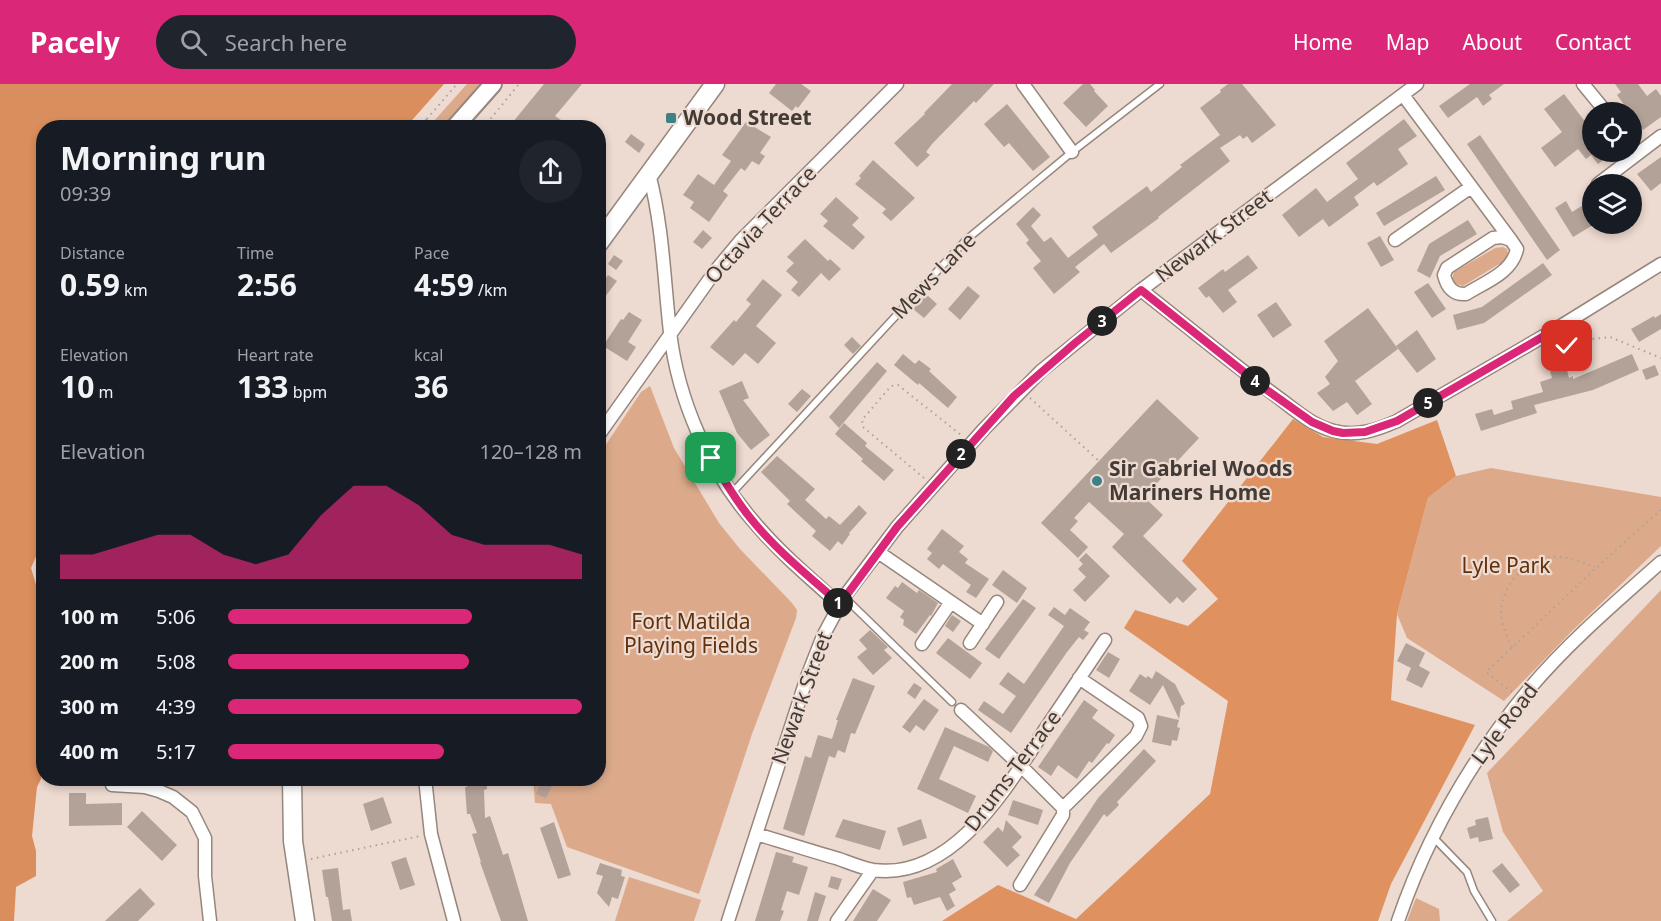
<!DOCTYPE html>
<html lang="en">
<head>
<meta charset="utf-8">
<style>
	:root { --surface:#171b24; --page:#20242c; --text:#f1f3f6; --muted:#9ea1a6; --accent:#db2777 }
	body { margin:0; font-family:"Noto Sans",sans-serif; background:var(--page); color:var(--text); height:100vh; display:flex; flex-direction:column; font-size:22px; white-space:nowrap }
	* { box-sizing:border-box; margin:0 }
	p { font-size:20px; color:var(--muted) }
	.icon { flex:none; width:33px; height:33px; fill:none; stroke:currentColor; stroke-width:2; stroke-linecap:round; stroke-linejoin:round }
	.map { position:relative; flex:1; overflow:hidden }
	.drawer { position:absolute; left:36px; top:36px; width:570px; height:666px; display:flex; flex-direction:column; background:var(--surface); border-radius:24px; box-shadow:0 3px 9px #0003 }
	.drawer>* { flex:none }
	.buttons { position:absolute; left:1582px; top:18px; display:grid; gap:12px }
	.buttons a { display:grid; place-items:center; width:60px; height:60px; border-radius:50%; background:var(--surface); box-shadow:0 3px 9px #0003; font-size:30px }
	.pin { position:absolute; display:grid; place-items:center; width:51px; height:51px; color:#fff; margin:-26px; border-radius:12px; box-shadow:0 3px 9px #0006 }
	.km { position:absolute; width:30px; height:30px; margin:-15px; border-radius:50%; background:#222; color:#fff; font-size:16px; line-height:30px; text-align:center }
	.round { display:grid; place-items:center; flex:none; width:63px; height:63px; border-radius:32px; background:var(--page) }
	.overview { display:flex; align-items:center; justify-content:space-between; height:102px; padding:0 24px }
	h1 { font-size:33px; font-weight:700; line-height:45px }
	.metrics { display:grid; grid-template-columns:repeat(3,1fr); gap:9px; height:102px; padding:6px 24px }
	.metrics div { display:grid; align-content:center }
	.metrics b { font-size:30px; font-weight:700 }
	.metrics small { font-size:16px; font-weight:400 }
	.metrics p { font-size:16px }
	.chart { height:168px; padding:12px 24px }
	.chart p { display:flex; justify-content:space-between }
	.chart svg { width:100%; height:108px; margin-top:6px; fill:var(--accent); opacity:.7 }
	ul { padding:0 24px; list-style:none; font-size:20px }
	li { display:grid; grid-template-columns:96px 72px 1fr; align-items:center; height:45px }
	li i { height:15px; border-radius:8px; background:var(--accent) }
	header { display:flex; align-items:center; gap:36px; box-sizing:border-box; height:84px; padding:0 30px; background:var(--accent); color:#fff }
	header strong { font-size:28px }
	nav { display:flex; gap:33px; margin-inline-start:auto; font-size:21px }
	.search { width:420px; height:54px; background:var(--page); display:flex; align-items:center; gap:15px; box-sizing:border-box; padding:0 21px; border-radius:33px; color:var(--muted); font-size:22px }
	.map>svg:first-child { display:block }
</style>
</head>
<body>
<header>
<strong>Pacely</strong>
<div class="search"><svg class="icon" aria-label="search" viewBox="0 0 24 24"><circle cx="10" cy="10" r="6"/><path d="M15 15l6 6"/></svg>Search here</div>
<nav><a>Home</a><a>Map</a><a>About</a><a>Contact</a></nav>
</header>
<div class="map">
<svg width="1661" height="837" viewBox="0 0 1661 837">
	<rect width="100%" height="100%" fill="#eddad0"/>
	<path fill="#dcaa8b" d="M467,0H483L445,43H439L433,38Z
		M1503,163L1507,165L1508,170L1504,177L1463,202L1456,200L1452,197L1454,188L1495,164Z
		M650,302L674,364L719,439L740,465L792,519L797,526L796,534L752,650L699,810L567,763L551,720L535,719L533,695L598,694L599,371L641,308Z
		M1491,384L1661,413V462L1572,547L1504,617L1407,554L1397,530L1428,414L1456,392Z
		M1661,506V837H1507L1543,807L1503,748L1487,689Z
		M629,793L701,816L694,837H615Z
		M1416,814L1439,825L1440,837H1407Z"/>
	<path fill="#df9260" d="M1293,335L1323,353L1377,360L1437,336L1456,392L1428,414L1397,530L1391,616L1475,641L1391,800L1378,837H942L998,801L1076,835L1210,710L1228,617L1124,544L1135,526L1188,542L1218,515L1182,477Z"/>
	<path fill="#db8e5d" d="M0,0H444L406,43L44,44V454L31,484L44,527V603L39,650L42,672L41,695L37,703L32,752L36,767V792L16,803L14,837H0Z"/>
	<path fill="#b3a298" d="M544,0H582L555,32L561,36L555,44H508Z
		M776,0H801L811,7L798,24L796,22L792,27L769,9Z
		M952,0H994L976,19L974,17L932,60L926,68L930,71L917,83L894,59L925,30L924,29Z
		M1083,0H1090L1095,6L1094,7L1108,22L1086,43L1063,19Z
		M1228,0H1242L1276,41L1252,59L1247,52L1243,55L1240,51L1220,64L1230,77L1158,133L1159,134L1111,169L1104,160L1075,183L1080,188L1054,210L1033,184L1041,177L1026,159L1029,156L1016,140L1033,123L1041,131L1031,142L1044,158L1051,153L1068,174L1098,151L1092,143L1147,102L1151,108L1182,83L1180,81L1220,51L1200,24L1221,8L1220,6Z
		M1470,0H1504L1489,11L1492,15L1483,22L1477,13L1448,34L1439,22Z
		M1615,0H1638L1647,12L1656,5L1661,12V33L1643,46L1617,11L1621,8Z
		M1564,10L1593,48V68H1614L1598,80L1591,71L1586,75L1578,65L1555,83L1541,64L1562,48L1544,25Z
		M1007,20L1050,73L1033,87L1009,59L1004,63L984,40Z
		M1404,35L1417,52L1398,65L1408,80L1377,102L1374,98L1354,113L1359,121L1329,143L1323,135L1299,153L1282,131L1316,104L1327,118L1358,95L1346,79Z
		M746,38L771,53L760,69L765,72L759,81L752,77L745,87L741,84L723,107L728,111L709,138L690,124L694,118L683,111L698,90L714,101L731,77L722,71Z
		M631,50L645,60L639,69L625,58Z
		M1480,51L1560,166L1547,176L1467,60Z
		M1661,73V99L1651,107L1637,90Z
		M873,76L915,114L891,137L882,129L886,125L855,100L861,94L859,92Z
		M1436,92L1445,106L1384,142L1376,129Z
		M836,113L859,134L852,141L865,153L853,166L823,142L828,137L820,130Z
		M1593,115V141L1573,153L1555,124L1566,117L1572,128Z
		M1468,136L1477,150L1440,172L1430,194L1417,187L1429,160Z
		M703,146L712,154L702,165L693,158Z
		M1380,152L1394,176L1381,183L1367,159Z
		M805,155L828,177L830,175L841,185L829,197L821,189L799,213L791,206L798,198L786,187L794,179L787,173Z
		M614,171L623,177L616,186L608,180Z
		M1248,171L1258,184L1228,206L1237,218L1223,229L1209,212L1206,214L1198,204L1223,185L1225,188Z
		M1543,179L1552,191L1484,239L1457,246L1453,231L1482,223Z
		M608,191L617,197L598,222V204Z
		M763,195L782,211L756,242L776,259L758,280L745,269L733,282L710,263L734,236L736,238L751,220L746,216Z
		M1428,199L1446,225L1432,234L1414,208Z
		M968,202L980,212L960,236L948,225Z
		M926,210L937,220L924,234L913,225Z
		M1276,218L1292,241L1273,254L1257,231Z
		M1368,224L1398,265L1355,297L1372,320L1357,331L1347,318L1333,327L1317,309L1330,300L1325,293L1338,277L1324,257Z
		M629,228L642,236L628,258L636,263L627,277L603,262L621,235L623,236Z
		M1661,230V245L1639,258L1631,245L1654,232L1655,234Z
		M1417,246L1436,275L1417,289L1396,262Z
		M852,253L861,262L853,270L844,261Z
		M903,270L915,280L919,276L931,285L929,287L957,313L948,324L919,299L918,301L894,281Z
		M1632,270L1639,286L1593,306L1534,321L1537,329L1481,347L1475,330L1492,325L1494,331L1513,325L1511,317L1543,308L1540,298L1552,294L1550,287L1566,282L1569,294L1573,292V295Z
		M877,278L887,287L839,344L829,333Z
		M1655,281L1659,291L1646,296L1642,286Z
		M742,297L749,314L743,316L770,351L751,366L737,349L719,307Z
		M802,305L811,312L797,328L788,320Z
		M1157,315L1199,354L1144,413L1163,431L1143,452L1197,505L1183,519L1177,513L1170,520L1112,463L1124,450L1089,418L1074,434L1078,437L1070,446L1088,463L1078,474L1041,439Z
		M844,339L867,359L865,362L894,386L884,397L861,377L863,375L835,350Z
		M777,372L815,405L805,416L826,435L829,432L840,441L859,421L867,429L849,449L850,450L842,461L838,457L830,467L812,452L816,447L787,420L790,417L761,388Z
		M942,445L964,462L959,468L968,475L965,479L989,495L976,514L966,508L971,501L943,480L939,485L927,475L932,469L927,465Z
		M1086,469L1110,492L1085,518L1073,506L1086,493L1078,485L1083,480L1079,476Z
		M1003,486L1027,504L1017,519L992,501Z
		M902,498L917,509L919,506L938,519L931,532L930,531L916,550L903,541L904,536L900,533L904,527L886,514L895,502L898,504Z
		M1023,515L1036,524L999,575L985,565Z
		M1054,523L1065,531L1070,524L1090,538L1084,546L1089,549L1083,556L1079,553L1067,568L1011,649L978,626L984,617L1003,630L1016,612L999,600L1008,588L1024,600L1064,542L1048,531Z
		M952,531L961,537L953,548L945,542Z
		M870,546L888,563L884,566L892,574L873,591L857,573L867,565L859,556Z
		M948,554L982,579L970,595L936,569Z
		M1406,559L1425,569L1419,582L1430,588L1422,604L1406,596L1411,584L1397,577Z
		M1108,568L1120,575L1109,594L1096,586Z
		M1156,587L1175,600L1185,620L1181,622L1179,635L1163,601L1150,621L1129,607L1140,590L1146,594L1148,592L1152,595Z
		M853,594L875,602L855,650L851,649L845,669L838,666L835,674L829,672L804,752L783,745L805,672L811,674L818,651L832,655L838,636H836Z
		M914,599L922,604L915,615L907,609Z
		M924,615L939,626L924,647L916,641L910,649L902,643Z
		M1084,616L1098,626L1092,634L1115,651L1109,660L1107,659L1092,679L1089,677L1077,695L1058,681L1051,692L1038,683Z
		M1157,631L1179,636L1177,643L1180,644L1177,657L1172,656L1171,662L1152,658Z
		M945,643L989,663L993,667L988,678L954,662L939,695L976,712L968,729L917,705Z
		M1144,665L1156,677L1117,718L1119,721L1107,733L1104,730L1070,779L1049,819L1034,811L1098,714Z
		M467,694H487V705L484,706L485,734L490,732L503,771L508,769L528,837H501L480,778H481L472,750L477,749L470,730H467L465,703H467Z
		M543,694H556L546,714L536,710Z
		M69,709H86V720L122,719V741L69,742Z
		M383,713L392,739L371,747L363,720Z
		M1013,716L1043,726L1038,741L1008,731Z
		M142,727L177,761L162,777L127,743Z
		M1488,733L1493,755L1479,758L1478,753L1470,755L1467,744L1476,741L1475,736Z
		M843,735L886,747L880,766L835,753Z
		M921,735L927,754L903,762L897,744Z
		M1006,736L1022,753L1012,763L1020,771L1007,783L983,758L998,743L1003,748Z
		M554,738L571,791L558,795L540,744Z
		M776,768L794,773L792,778L808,783L799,811L787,807L781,826L784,827L780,837H755Z
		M406,773L415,801L400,806L391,778Z
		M953,775L962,793L952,799L956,806L949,810L955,822L947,827L940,813L914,821L911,813L907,814L903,798L937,788L936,785Z
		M600,779L622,786L621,792L625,793L618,815L612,813L609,823L597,809L603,792L596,790Z
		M1502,779L1520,801L1510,809L1492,787Z
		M338,784L343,826L350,825L352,837H332L328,813H326L322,786Z
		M831,792L842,795L838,806L828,803Z
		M140,804L155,820L138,837H105Z
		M873,805L891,816L877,837H853Z
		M815,808L826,812L818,837H807Z"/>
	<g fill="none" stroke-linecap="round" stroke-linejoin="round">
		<g stroke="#96867c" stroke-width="9">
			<path id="lane" d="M732,409L966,156L1072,68L1160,0
				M844,513L952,618
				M1433,753L1467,788L1474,807L1492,837"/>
		</g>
		<g stroke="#96867c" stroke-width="15">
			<path id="street" d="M1023,0L1072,68
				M1583,0L1606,28
				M1403,11L1511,156
				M649,90C663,142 664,196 670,248C678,316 709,387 754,438C779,468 810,494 839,520
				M1598,100L1661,52
				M1502,153L1511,156L1517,165C1512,189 1485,198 1466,210C1453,211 1447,203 1444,191L1447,184L1493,154Z
				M1395,156L1471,103
				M1141,206C1187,242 1232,280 1279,314C1296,327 1313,342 1334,347C1356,353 1377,346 1397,337L1556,245L1661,180
				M598,352L716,186L741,156L897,0
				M878,468L983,540
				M970,559L997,518
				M922,560L951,518
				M961,626L1021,682L1063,724L1136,652L1141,642L1138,634L1079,594
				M425,694L431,750L454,837
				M112,701L145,703L159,707L173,713L192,728L205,754V792L210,837
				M756,750C783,758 811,767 839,775C850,779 862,784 873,786C953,797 1007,703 1044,647C1064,617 1085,586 1105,556
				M1020,801L1063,731V724
				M728,837L807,593L823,552L844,513L897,443L984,345L1041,287L1141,206L1417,0
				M837,837L873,786
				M1398,837C1427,752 1473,673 1530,604C1569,558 1616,518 1661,478"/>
		</g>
		<g stroke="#96867c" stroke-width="20">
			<path id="secondary" d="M454,44L493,0"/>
		</g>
		<g stroke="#96867c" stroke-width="21">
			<path id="primary" d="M598,160L715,0
				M292,694L293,757L305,837"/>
		</g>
		<path stroke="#afa198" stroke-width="2" stroke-dasharray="1.5 4.5" stroke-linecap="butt" d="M426,35L430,44
			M419,44L457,0
			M483,44L519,0
			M1562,254L1567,262L1593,255L1610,253L1661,274
			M1030,314L1099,377
			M924,394L863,343L862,336L891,302L898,301L961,351
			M1512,563C1507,553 1501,539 1501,527C1503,499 1526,475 1554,473C1568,472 1582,479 1595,483
			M1512,608L1486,588L1596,484L1661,426
			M311,775L420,752"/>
		<use href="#lane" stroke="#fff" stroke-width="6"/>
		<use href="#street" stroke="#fff" stroke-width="12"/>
		<use href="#secondary" stroke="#fff" stroke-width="16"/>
		<use href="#primary" stroke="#fff" stroke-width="18"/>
	</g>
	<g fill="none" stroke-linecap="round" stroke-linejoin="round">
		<g stroke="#fff" stroke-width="12">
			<path id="route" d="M711,374C723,395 736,417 752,436C777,467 810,493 840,520L897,443L1014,312L1075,259L1141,206L1264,304L1312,338L1333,347L1343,349L1365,348L1397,337L1556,245L1567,262"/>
		</g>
		<use href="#route" stroke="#db2777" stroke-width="8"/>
	</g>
	<g fill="#3a8288" stroke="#eddad0" stroke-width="2">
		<rect x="665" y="28" width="12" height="12" rx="3"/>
		<circle cx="1097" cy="397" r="6"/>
	</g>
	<g text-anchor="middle" stroke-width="4.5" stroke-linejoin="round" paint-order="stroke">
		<g font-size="21" font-weight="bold" fill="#423b36" stroke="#eddad0" text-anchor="start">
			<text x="683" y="41">Wood Street</text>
			<text x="1109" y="392">Sir Gabriel Woods<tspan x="1109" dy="24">Mariners Home</tspan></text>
		</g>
		<g font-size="21" fill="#423b36" stroke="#eddad0">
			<text transform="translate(761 141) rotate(-47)" y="7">Octavia Terrace</text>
			<text transform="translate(1214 152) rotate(-37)" y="7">Newark Street</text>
			<text transform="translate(934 192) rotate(-46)" y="7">Mews Lane</text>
			<text transform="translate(802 614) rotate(-70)" y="7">Newark Street</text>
			<text transform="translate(1505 640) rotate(-53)" y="7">Lyle Road</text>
			<text transform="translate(1013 687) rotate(-53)" y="7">Drums Terrace</text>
		</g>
		<g font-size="21" fill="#62300a" stroke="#eddad0">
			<text x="1506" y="489">Lyle Park</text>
			<text x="691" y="545">Fort Matilda<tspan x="691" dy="24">Playing Fields</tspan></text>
		</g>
	</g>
</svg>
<div class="buttons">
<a><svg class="icon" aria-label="locate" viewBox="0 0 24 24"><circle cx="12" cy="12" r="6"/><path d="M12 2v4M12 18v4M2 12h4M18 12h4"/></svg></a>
<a><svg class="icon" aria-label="layers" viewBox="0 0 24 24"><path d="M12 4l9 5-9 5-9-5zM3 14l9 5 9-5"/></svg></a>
</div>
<div class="pin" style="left:711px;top:374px;background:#1e9e55"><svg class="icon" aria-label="arrive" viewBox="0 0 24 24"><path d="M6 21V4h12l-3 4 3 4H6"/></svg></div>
<div class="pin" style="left:1567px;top:262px;background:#d93025"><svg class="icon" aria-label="check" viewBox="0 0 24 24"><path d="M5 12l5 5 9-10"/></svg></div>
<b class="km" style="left:838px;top:519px">1</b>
<b class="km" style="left:961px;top:370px">2</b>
<b class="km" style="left:1102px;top:237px">3</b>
<b class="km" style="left:1255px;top:297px">4</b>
<b class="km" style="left:1428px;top:319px">5</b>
<section class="drawer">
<div class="overview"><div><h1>Morning run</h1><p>09:39</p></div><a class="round"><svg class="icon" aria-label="share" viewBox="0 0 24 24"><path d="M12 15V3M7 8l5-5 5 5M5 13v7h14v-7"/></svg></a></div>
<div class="metrics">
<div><p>Distance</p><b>0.59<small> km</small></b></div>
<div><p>Time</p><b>2:56</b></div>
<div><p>Pace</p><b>4:59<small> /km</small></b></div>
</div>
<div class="metrics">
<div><p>Elevation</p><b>10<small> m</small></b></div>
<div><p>Heart rate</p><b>133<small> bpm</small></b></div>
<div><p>kcal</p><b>36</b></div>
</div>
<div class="chart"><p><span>Elevation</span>120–128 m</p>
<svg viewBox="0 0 160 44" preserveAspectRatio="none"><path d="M0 44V34L10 34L20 30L30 26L40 26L50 34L60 38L70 34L80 18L90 6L100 6L110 14L120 26L130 30L140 30L150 30L160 34V44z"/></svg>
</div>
<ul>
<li><b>100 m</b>5:06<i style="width:69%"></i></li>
<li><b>200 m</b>5:08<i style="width:68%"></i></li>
<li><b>300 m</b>4:39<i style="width:100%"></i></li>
<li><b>400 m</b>5:17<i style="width:61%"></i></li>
</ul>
</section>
</div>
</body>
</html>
